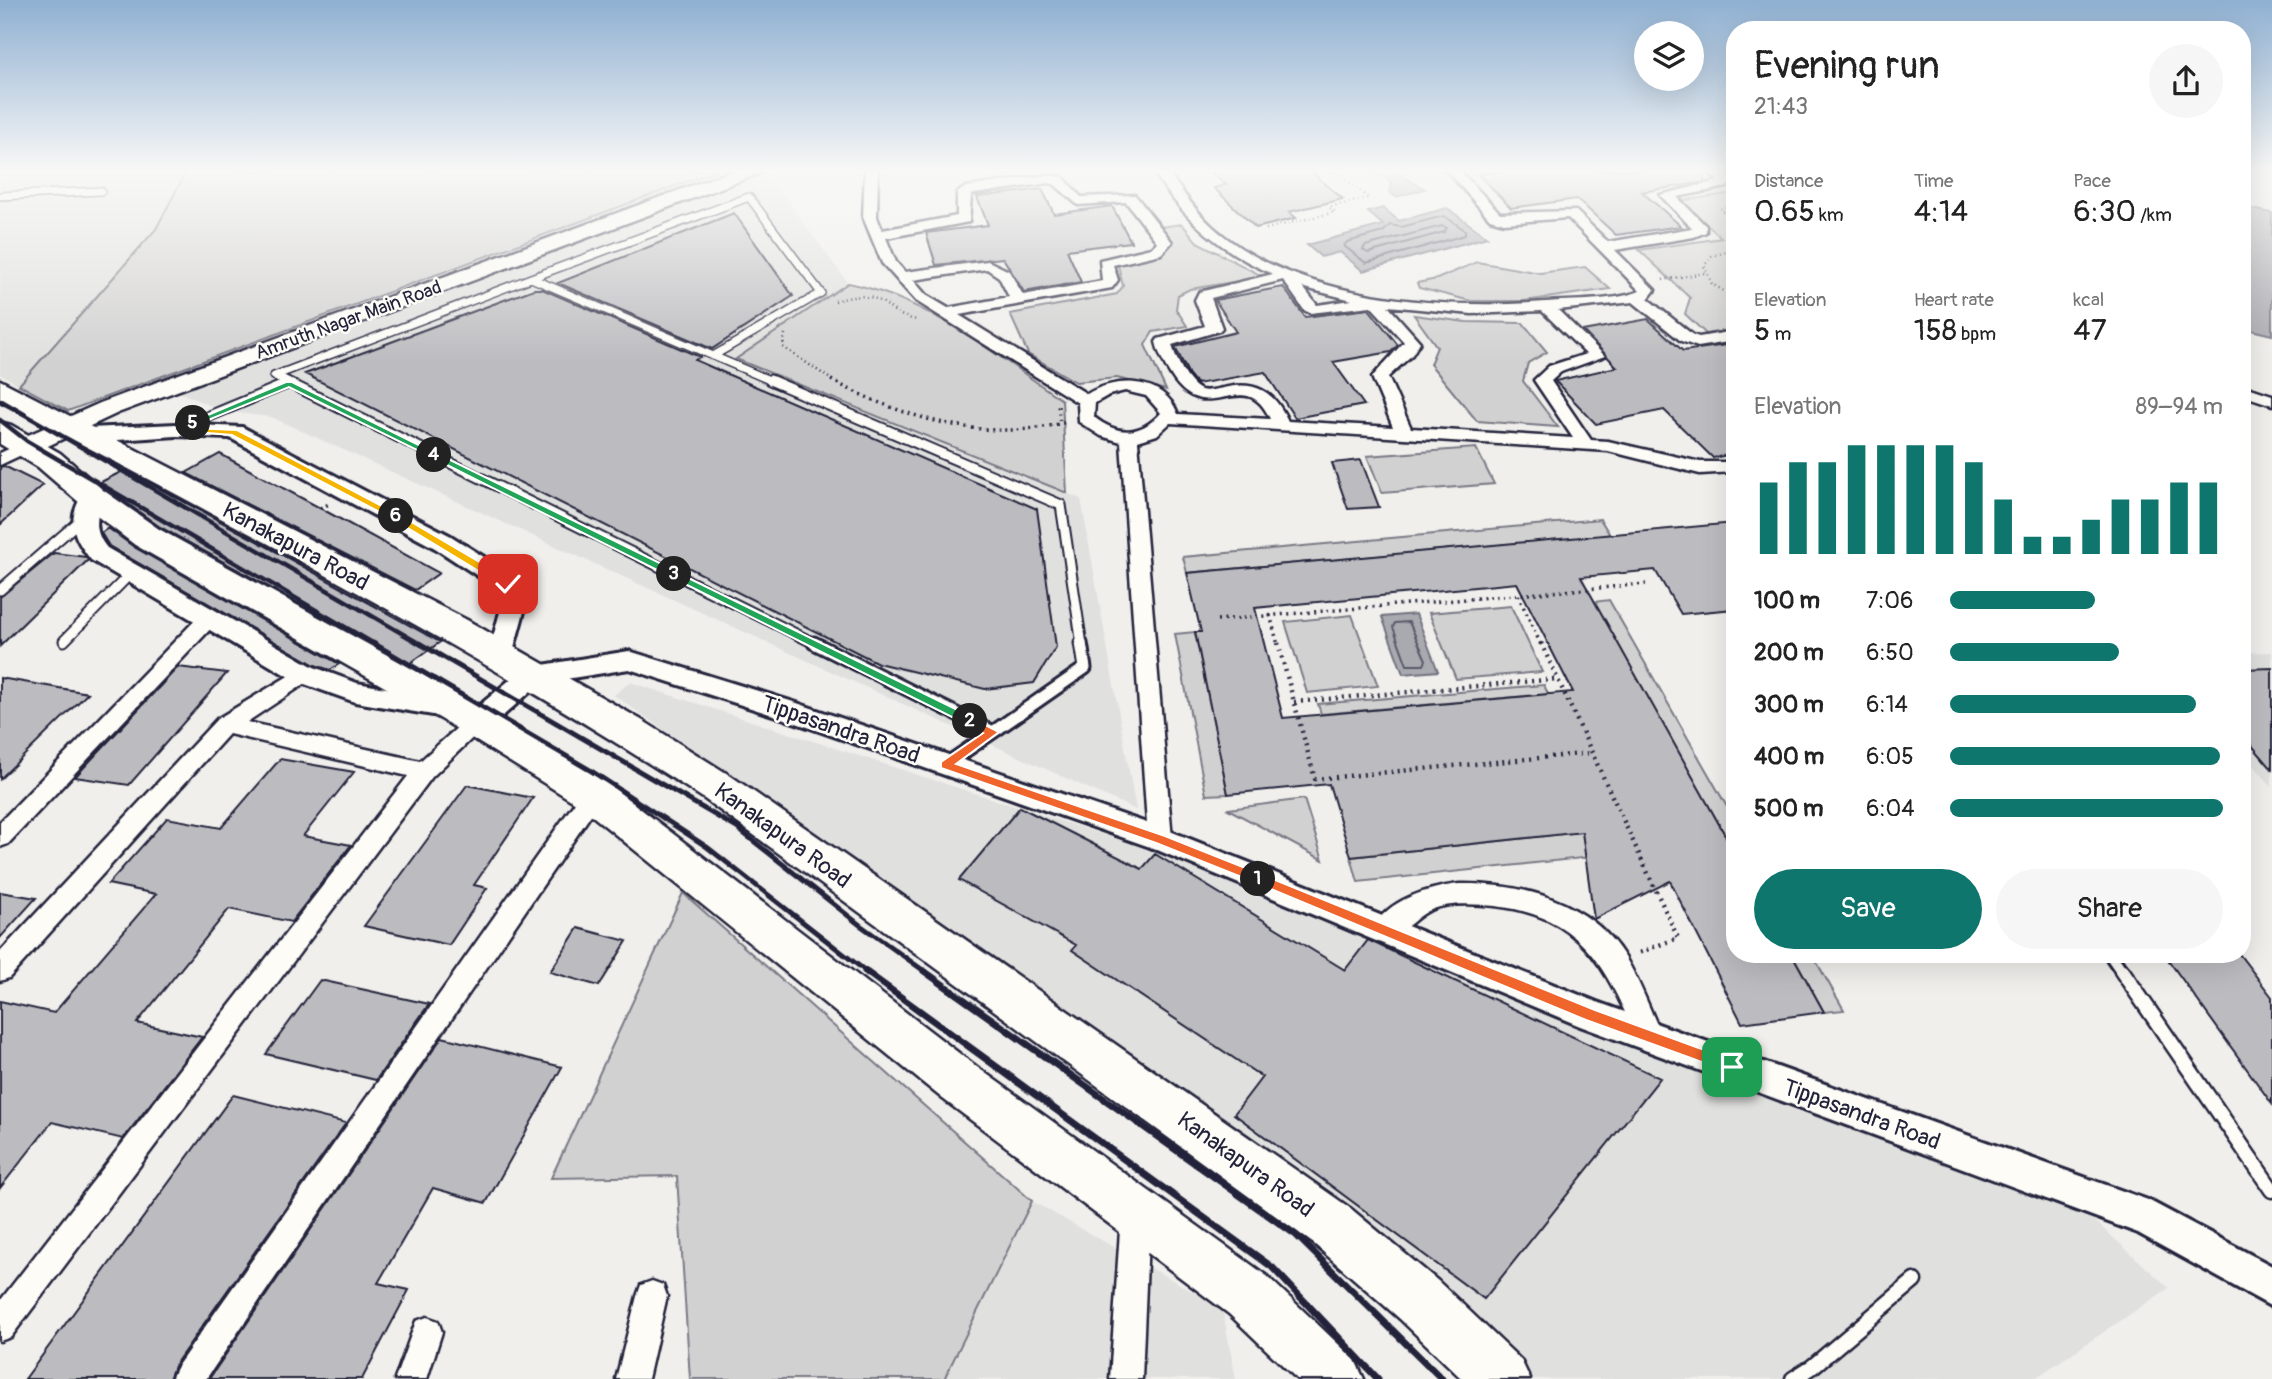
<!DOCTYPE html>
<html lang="en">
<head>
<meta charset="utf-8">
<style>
	:root { --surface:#fff; --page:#f6f6f6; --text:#222; --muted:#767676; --accent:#0f766e }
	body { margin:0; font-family:Pangolin,sans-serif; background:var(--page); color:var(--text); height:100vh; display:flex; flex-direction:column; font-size:26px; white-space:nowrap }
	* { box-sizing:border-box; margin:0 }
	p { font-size:23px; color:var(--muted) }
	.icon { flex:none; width:38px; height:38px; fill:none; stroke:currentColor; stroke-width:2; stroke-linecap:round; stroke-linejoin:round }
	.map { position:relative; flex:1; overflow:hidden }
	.side { position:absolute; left:1726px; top:21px; width:525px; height:942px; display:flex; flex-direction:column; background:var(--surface); border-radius:28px; box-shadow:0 7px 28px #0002 }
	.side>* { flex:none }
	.fabs { position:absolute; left:1634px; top:21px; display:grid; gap:14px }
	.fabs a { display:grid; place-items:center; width:70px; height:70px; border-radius:50%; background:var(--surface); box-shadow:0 7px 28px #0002; font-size:35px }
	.pin { position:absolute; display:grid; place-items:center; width:60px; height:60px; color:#fff; margin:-30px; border-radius:14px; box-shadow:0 4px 10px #0006 }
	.km { position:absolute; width:35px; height:35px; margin:-18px; border-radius:50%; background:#222; color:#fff; font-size:19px; line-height:35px; text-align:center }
	.round { display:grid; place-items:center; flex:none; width:74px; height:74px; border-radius:37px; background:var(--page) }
	.headline { display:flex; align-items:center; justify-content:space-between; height:119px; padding:0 28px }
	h1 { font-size:38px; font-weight:600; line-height:52px }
	.figures { display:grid; grid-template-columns:repeat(3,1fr); gap:10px; height:119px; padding:7px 28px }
	.figures div { display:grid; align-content:center }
	.figures b { font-size:30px; font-weight:600 }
	.figures small { font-size:19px; font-weight:400 }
	.figures p { font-size:19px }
	.chart { height:196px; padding:14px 28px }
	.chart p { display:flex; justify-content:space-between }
	.chart svg { width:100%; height:126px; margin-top:7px; stroke:var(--accent); stroke-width:6 }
	.primary-button { display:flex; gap:14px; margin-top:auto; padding:14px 28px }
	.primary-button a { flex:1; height:80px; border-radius:42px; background:var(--accent); color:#fff; font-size:28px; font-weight:600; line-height:80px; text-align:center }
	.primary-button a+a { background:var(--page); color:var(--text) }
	ul { padding:0 28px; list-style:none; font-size:23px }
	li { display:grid; grid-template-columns:112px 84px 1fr; align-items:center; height:52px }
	li i { height:18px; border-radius:9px; background:var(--accent) }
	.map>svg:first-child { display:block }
</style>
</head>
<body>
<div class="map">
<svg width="2272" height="1379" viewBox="0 0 2272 1379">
	<rect width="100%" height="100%" fill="#f0efec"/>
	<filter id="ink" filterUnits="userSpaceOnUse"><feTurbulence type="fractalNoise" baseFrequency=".0143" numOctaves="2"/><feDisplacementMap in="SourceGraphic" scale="14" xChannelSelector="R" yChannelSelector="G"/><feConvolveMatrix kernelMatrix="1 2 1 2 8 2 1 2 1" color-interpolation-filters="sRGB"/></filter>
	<g filter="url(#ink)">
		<path fill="#e0e0df" d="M0,170H187L156,229L19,385L0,374Z
			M765,171L848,283L736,359L1081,499L1136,810L271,417L222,411L177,391Z
			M2272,652V787L2242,751V653Z
			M630,682L1160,853L2085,1212L2169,1288L2034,1379H1532L1500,1346L1348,1212L614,695Z
			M1032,1201L1222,1308L1236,1379H944Z"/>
		<path fill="#d2d1d1" stroke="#7a7a86" stroke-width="2" d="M187,170H719L68,411L19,385L156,229Z
			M1734,193V329L1706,334L1685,314L1690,298L1639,250L1722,238L1680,201Z
			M1182,224L1197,242L1264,277L1190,289L1178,295L1176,309L1187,326L1153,332L1145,345L1166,390L1117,378L1076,382L1028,354L1010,314L1117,294L1123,286L1118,265L1169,244L1160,227Z
			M1477,262L1540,273L1585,267L1610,289L1524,301H1471L1419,288L1417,283L1437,279Z
			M848,283C928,299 996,355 1062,400L1067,493L736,359Z
			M1414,315L1466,322L1523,323L1547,352L1528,363L1523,381L1558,427L1477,421L1430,364L1437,347Z
			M1476,448L1494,484L1382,493L1367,456Z
			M1600,519L1610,535L1187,573L1183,557Z
			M1609,600L1734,819V851L1594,602Z
			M1511,606L1542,672L1456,679L1429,613Z
			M1352,615L1378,686L1307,693L1285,622Z
			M1195,632L1228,794L1206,795L1175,634Z
			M1544,685L1548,694L1321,714L1318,704Z
			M1304,799L1323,860L1228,809Z
			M1609,829L1620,854L1358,882L1351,857Z
			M683,893L1032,1201L944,1379H690L677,1176L551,1178Z
			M1792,954H1812L1844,1010L1824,1012Z"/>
		<path fill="#a9a9b0" stroke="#737381" stroke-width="2" d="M1391,170L1425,189L1396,197L1389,192L1392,182L1374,172Z
			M2242,207L2272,213V335L2242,328Z
			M1383,208L1399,221L1447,208L1487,237L1363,271L1340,252L1321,257L1307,245L1383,225L1368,212Z
			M1416,614L1438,671L1403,674L1382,617Z"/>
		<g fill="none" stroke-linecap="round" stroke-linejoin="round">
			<path stroke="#58586a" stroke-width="2" d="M1444,216L1465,230V235L1366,263L1344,246L1347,242L1383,232L1390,225L1401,227Z
				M1442,226L1447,228L1444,232L1368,253L1363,250L1365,246Z
				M1409,622L1426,660L1424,665H1407L1393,627L1395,623Z"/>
		</g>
		<path fill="#bcbcc0" stroke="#22223b" stroke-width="2" fill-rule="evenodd" d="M1209,170H1309L1343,199L1289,212L1296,218L1256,228L1214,188L1226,185Z
			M1509,170H1704V182L1642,192L1681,226L1616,235L1577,199L1511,208L1478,174Z
			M1042,189L1054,214L1112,206L1131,242L1067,250L1081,282L1024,292L1003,258L936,265L926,233L988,225L977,197Z
			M734,213L793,296L712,349L558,283Z
			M1283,287L1305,317L1369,309L1398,345L1391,352L1333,362L1364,405L1295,418L1265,372L1197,384L1189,375L1175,347L1236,332L1215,300Z
			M534,289H542L700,357L695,360L1037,509L1056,647L1034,683L985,689L878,663L305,374Z
			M1648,319L1683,351L1734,344V454L1713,458L1664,410L1596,424L1555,381L1617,367L1583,331Z
			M220,454L320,508L439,573L415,590L186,473Z
			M1361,460L1379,507L1348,509L1332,463Z
			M4,466L43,485L0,525V467Z
			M125,470L266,546L440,642L409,664L160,527L99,483Z
			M1734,523V609L1681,614L1655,570L1581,577L1734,851V954H1792L1824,1012L1742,1023L1670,881L1594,919L1582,832L1351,857L1329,784L1228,794L1195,632H1201L1187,573ZM1517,583L1573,692L1283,718L1255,608Z
			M108,528L134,547L339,664L330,670L315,665L109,546L101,533Z
			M54,553L86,557L88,560L0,646V597Z
			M178,667L227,673L129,785L75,777Z
			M2272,668V769L2242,734V669Z
			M0,678L88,693L0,779Z
			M280,759L354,772L303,836L351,845L291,922L229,909L137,1023L202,1037L123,1139L52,1122L0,1188V1001L54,1013L156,894L108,884L167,818L221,828Z
			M467,785L533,798L474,885L487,888L449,945L364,926Z
			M1020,807L1142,869L1155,854L1345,970L1368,940L1660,1078L1484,1299L1234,1114L1262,1077L1072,950L1076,945L959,880Z
			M0,892L36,898L0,938Z
			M578,928L627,941L599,986L550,972Z
			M2164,954H2239L2272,997V1104Z
			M320,980L429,1004L376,1080L266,1054Z
			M442,1037L562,1067L486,1203L433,1188L378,1283L409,1290L362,1379H209Z
			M233,1095L346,1123L174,1366L169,1379H25Z"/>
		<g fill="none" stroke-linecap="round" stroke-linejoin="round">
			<g stroke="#22223b" stroke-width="10">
				<path id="service-far3" d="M0,196L101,191
					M531,278L749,197L821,293L713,356
					M286,382L274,376L531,278L774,382"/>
			</g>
			<g stroke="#22223b" stroke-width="13">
				<path id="service-far2" d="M283,380L818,645
					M770,380L1061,505L1082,645
					M178,429L289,383
					M0,590L83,518
					M64,641L132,572"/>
			</g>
			<g stroke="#22223b" stroke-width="17">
				<path id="service-far1" d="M814,643L993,732
					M993,732L1085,668L1081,643
					M945,765L993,732
					M2110,954L2123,973"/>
			</g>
			<g stroke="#22223b" stroke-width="19">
				<path id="service" d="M2122,971L2272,1190
					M1793,1379L1812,1367L1914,1281"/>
			</g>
			<g stroke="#22223b" stroke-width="5">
				<path id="minor" d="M865,170H878L877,217L882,230L957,216V193L966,187L1048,175L1063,177L1081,197L1135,195L1172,242L1161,254L1113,265L1118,280L1112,288L959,315L1087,394C1116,376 1164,377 1178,414L1270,419C1245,363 1207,431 1172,377C1165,366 1159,355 1156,342L1158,339L1205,326L1195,300L1199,292L1273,274C1221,252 1181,217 1153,170H1166C1181,189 1195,211 1213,227C1295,300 1441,310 1545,302C1572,300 1616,301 1640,291L1568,218L1504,223L1490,219L1446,170H1459L1500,213L1576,211L1608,242L1692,228L1660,195L1718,181L1706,170H1721L1733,180L1727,187L1677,197L1706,226V232L1694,237L1615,250L1655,290L1648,299L1693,335L1699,337L1734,331V341L1698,347L1681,341L1633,302L1558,310L1605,356L1561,372L1551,381L1591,440L1608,441L1700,462H1734V472L1700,474L1608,451L1170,423L1157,435L1138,441L1172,839L1168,846L1160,849L1152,846L1148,839L1121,442L1101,436L1079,422L1078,403L916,301L882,263L863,217ZM1048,183L1054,184L1078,205L1126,202L1157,242L1151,248L1100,260L1102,281L1023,295L1009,271L988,261L905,272L896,262L886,238L969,222L971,195L974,194ZM987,269L999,277L1009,297L948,308L926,295L913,280ZM1283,280L1304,310L1310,313L1371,306L1404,342L1372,377L1393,427L1288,421C1274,391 1255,380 1223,388C1217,389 1208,392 1201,390C1187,383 1176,359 1172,345L1219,331L1222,328L1211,298ZM1302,286L1305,288L1352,300L1317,305ZM1388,306L1472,314L1542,311L1586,354L1549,366L1534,380L1573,438L1411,428L1388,377L1412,355L1420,342ZM1125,391L1146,396L1161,413C1140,436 1118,436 1094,417L1095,403L1109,395Z
					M2242,385L2272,395V405L2242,395Z
					M26,441L35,446L32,450L0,465V453Z
					M209,611L219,618L216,623L8,844L0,847V822L202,613Z
					M305,666L312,669L315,674L312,679L247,722L420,761L469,717H485L488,723L432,777L11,1337L0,1341V1301L408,776L229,734L9,978L0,981V952L217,719Z
					M593,785L601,788L604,794L601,800L206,1379H171L176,1368L585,788Z
					M1459,884C1521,883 1590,900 1625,957C1640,982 1650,1010 1662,1036L1658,1045L1649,1048L1640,1045C1607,971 1585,916 1495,906C1476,904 1449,902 1431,910C1412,917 1398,944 1376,937L1373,929C1387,899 1429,888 1459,884Z
					M1135,1201L1145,1205L1149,1215L1142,1379H1110L1121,1215L1125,1205Z
					M652,1281L663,1285L667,1296L648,1379H616L637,1296L641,1285Z
					M427,1317L438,1321L442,1332L427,1379H395L416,1321Z"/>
			</g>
			<g stroke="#22223b" stroke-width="6">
				<path id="tertiary" d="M176,424L242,427L451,536L517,578L528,597L510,663L501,665L492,663L488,656L504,597L499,590L435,548L230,438L176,436L89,442L78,435L89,428Z
					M92,490L100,492L103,497C96,518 93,531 107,548L314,667L357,683L454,700L458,707L454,714L445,717L355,702L296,681L91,560C72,536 66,520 84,492Z
					M629,651L797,703L1170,831L1597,1002L2148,1200L2272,1266V1307L2138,1233L1580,1026L1150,847L779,717L629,669L540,683L487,730L477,733L467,730L464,723L467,716L524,668Z"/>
			</g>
			<g stroke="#22223b" stroke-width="5">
				<path id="secondary" d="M734,170H761L758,174L118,413L35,452H17L13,446L17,440L100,403Z"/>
			</g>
			<g stroke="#22223b" stroke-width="5">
				<path id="trunk" d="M0,380L467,620L645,722L731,776L1350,1208L1438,1281L1521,1360L1530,1379H1462L1400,1319L1314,1244L703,798C477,651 238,527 0,401Z
					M0,422L11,425L60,453L103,490L159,529L467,699L607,783L977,1067L1267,1276L1355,1360L1364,1379H1297L1229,1314L943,1099L579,805L441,719L135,545L81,504L38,467L0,444Z"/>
			</g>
			<path stroke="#22223b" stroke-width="2.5" stroke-dasharray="1 3.5" stroke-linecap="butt" d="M1734,204L1720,209L1734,219
				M1266,229L1335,212L1329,207L1369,198L1334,170
				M1734,250L1712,256L1704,266L1712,284L1734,297
				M1663,280L1705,273
				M1730,295L1734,304
				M835,301C890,285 880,315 918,320
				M785,334L783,347L835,382"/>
			<path stroke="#22223b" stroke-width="3.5" stroke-dasharray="2 4.5" stroke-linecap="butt" d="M831,380C904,418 986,444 1067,422
				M1058,406L1060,424
				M320,508L329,504
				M1518,595L1541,645
				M1270,615L1278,645
				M1217,620L1646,584"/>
			<path stroke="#22223b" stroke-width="4.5" stroke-dasharray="2 5" stroke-linecap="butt" d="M1278,643L1315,779L1592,753
				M1541,643L1678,938L1638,953
				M1294,702L1557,679"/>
			<use href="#service-far3" stroke="#fdfcf7" stroke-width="7"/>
			<use href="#service-far2" stroke="#fdfcf7" stroke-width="9"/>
			<use href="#service-far1" stroke="#fdfcf7" stroke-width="11"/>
			<use href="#service" stroke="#fdfcf7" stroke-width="14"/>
			<use href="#minor" fill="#fdfcf7" fill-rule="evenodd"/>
			<use href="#tertiary" fill="#fdfcf7" fill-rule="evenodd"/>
			<use href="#secondary" fill="#fdfcf7" fill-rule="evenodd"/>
			<use href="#trunk" fill="#fdfcf7" fill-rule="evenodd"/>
			<path stroke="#22223b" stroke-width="4.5" d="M0,400L422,645
				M0,420L27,441L376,645"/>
			<path stroke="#22223b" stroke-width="5" d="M373,643L590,770L707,847L868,973
				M419,643L737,828L860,925L927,973"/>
			<path stroke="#22223b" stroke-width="7" d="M865,971L1272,1267L1378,1379
				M924,971L1296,1235L1442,1379"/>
		</g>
	</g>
	<linearGradient id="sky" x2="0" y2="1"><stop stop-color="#8fb0d2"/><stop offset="0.47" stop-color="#f8f8f6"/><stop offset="1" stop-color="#f8f8f6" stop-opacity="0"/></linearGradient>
	<rect width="2272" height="363" fill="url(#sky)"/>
	<path fill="#f0652b" stroke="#fff" stroke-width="2" d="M1258,873L1595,1010L1737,1062L1739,1067L1732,1073L1586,1020L1254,882V875Z"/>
	<path fill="#f0652b" stroke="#fff" stroke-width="2" d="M970,717L999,732L956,764L1165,836L1263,875V882H1254L1156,843L941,768V762L983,733L966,724V718Z"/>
	<path fill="#22a559" stroke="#fff" stroke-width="2" d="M674,571L974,718L976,721L974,724H966L671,577V572Z"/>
	<path fill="#22a559" stroke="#fff" stroke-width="2" d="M434,452L678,572L679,574L671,577L431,457Z"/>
	<path fill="#22a559" stroke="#fff" stroke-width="2" d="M286,382H292L439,455L431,457L289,387L196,425L189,423Z"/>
	<path fill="#f5b400" stroke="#fff" stroke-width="2" d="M190,421L198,423L189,428L237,430L401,516L393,519L232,435L171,430Z"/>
	<path fill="#f5b400" stroke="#fff" stroke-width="2" d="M396,513L512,581V587H505L393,519L391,516Z"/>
	<g text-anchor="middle" stroke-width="5" stroke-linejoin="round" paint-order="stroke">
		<g font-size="19" fill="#22223b" stroke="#fdfcf7">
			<text transform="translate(348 319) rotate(-20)" y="7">Amruth Nagar Main Road</text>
		</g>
		<g font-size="23" fill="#22223b" stroke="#fdfcf7">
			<text transform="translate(296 546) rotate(28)" y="8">Kanakapura Road</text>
			<text transform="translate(841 729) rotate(19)" y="8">Tippasandra Road</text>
			<text transform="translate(783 835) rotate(36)" y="8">Kanakapura Road</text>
			<text transform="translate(1862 1114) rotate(20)" y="8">Tippasandra Road</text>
			<text transform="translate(1246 1164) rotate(36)" y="8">Kanakapura Road</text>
		</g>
	</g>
</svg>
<div class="fabs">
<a><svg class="icon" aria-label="layers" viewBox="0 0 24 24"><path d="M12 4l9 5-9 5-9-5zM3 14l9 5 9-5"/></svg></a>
</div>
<div class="pin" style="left:1732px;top:1067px;background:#1e9e55"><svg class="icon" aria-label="arrive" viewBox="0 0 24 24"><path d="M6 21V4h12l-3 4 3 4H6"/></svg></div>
<div class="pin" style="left:508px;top:584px;background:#d93025"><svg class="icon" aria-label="check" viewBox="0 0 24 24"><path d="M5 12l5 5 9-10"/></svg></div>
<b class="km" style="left:1258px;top:879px">1</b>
<b class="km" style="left:970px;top:721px">2</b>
<b class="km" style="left:674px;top:574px">3</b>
<b class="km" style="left:434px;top:455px">4</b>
<b class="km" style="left:193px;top:423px">5</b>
<b class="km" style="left:396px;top:516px">6</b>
<section class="side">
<div class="headline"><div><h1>Evening run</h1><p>21:43</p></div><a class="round"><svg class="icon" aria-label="share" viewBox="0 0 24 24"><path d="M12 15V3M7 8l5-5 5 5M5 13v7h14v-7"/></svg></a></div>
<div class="figures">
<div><p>Distance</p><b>0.65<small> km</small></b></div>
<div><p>Time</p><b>4:14</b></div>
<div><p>Pace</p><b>6:30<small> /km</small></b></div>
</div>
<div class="figures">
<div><p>Elevation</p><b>5<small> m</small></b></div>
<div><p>Heart rate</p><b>158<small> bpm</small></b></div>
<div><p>kcal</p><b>47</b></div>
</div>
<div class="chart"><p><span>Elevation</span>89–94 m</p>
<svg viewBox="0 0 160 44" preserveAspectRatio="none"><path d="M5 44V19M15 44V12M25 44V12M35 44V6M45 44V6M55 44V6M65 44V6M75 44V12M85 44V25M95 44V38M105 44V38M115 44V32M125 44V25M135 44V25M145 44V19M155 44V19"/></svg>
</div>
<ul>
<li><b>100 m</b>7:06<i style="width:53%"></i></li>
<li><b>200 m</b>6:50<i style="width:62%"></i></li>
<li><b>300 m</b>6:14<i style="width:90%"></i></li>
<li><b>400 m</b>6:05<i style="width:99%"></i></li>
<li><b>500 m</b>6:04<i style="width:100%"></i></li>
</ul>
<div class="primary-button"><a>Save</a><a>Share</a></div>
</section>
</div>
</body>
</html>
